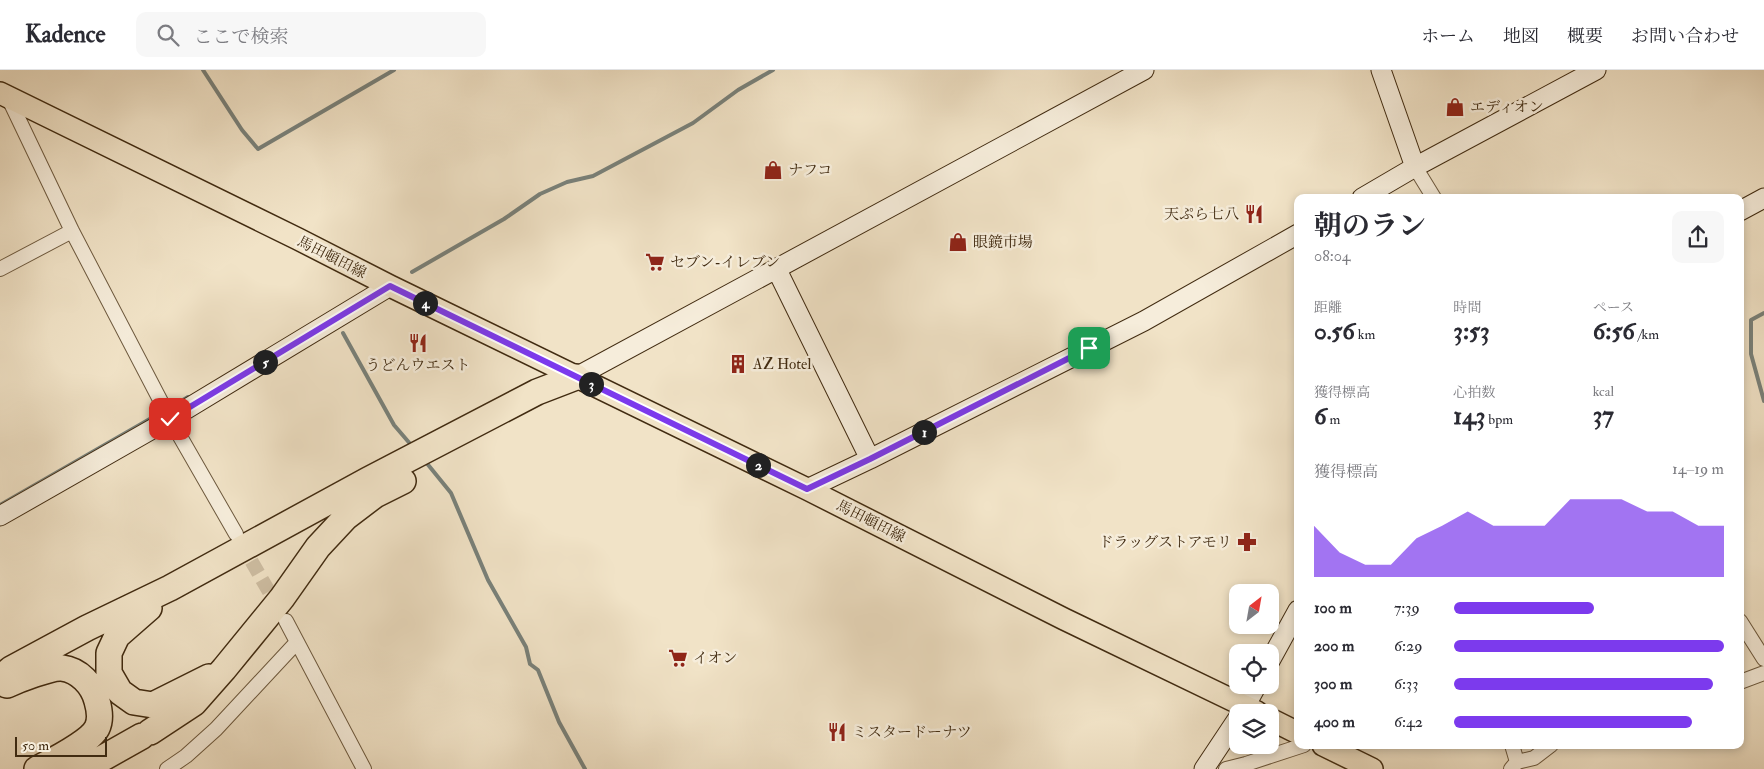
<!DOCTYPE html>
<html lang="ja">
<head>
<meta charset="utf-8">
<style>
	:root { --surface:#fff; --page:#f7f7f7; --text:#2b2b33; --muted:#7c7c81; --line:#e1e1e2; --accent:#7c3aed }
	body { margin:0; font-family:"IM FELL Double Pica","Noto Serif JP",serif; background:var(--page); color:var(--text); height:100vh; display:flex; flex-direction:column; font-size:19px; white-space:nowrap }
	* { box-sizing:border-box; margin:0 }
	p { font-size:16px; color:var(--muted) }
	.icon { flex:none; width:28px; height:28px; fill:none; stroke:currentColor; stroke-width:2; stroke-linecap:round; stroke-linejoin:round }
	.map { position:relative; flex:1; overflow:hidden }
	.drawer { position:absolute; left:1294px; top:124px; width:450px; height:555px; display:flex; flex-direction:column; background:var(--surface); border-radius:10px; box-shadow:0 2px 8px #0003 }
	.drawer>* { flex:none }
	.needle { width:32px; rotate:31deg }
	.tools { position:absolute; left:1229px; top:514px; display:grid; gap:10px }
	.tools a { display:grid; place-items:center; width:50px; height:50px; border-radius:10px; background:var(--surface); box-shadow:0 2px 8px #0003; font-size:25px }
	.scale { position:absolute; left:15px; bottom:12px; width:92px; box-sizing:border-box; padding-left:5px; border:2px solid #412b11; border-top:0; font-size:14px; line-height:18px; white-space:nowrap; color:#412b11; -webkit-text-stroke:4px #f6eddb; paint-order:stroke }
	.pin { position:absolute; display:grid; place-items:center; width:42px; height:42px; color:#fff; margin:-21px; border-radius:10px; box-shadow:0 2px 8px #0006 }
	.km { position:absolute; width:25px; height:25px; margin:-12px; border-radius:50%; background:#222; color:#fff; font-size:14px; line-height:25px; text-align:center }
	.round { display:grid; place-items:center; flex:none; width:52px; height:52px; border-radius:10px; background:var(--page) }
	.headline { display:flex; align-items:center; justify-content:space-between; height:85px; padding:0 20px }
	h1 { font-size:28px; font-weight:700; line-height:38px }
	.stats { display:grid; grid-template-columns:repeat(3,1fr); gap:8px; height:85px; padding:5px 20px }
	.stats div { display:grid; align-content:center }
	.stats b { font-size:25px; font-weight:700 }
	.stats small { font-size:14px; font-weight:400 }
	.stats p { font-size:14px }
	.chart { height:140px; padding:10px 20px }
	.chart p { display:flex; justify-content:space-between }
	.chart svg { width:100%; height:90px; margin-top:5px; fill:var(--accent); opacity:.7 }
	ul { padding:0 20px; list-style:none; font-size:16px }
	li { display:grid; grid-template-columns:80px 60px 1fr; align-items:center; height:38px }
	li i { height:12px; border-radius:6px; background:var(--accent) }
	header { display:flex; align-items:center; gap:30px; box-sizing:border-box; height:70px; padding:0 25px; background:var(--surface); border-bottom:1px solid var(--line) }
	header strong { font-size:24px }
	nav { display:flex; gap:28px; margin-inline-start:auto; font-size:18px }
	.search { width:350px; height:45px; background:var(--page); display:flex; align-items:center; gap:12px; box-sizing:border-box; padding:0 18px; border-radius:10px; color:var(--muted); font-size:19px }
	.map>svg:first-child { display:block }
</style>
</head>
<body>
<header>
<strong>Kadence</strong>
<div class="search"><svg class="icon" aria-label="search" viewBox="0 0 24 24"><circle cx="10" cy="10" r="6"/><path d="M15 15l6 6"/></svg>ここで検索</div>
<nav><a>ホーム</a><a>地図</a><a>概要</a><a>お問い合わせ</a></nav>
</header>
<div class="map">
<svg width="1764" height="699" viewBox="0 0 1764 699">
	<rect width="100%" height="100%" fill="#f1e3c7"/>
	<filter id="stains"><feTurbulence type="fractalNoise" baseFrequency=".004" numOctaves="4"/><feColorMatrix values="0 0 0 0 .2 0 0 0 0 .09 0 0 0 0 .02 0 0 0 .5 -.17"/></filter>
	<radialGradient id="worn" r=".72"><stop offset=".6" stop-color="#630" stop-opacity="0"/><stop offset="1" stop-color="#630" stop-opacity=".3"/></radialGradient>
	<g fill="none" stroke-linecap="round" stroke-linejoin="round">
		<path stroke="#79817a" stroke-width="4" d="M203,0L242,60L258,79L394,0
			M412,202L504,149L540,124L567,112L593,106L693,53L738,20L773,0
			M1764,243L1751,250V284L1764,331
			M343,263L394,355L412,376
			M168,339L188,327
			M425,391L451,423L488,510L526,577L530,594L538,600L559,652L585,699
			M0,435L162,342"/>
		<path stroke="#cebea3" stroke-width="14" stroke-dasharray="14 7" stroke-linecap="butt" d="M241,473L279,539"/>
		<g stroke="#6d593e" stroke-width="16">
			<path id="street" d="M8,27L72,161L170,349L236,464
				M1415,97L1434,128
				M0,199L72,161
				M286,551L364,699
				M1740,551L1764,589
				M1740,612L1764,603
				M1512,675L1517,692
				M167,699L186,686L216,659L297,572
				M1226,699L1246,694L1304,675
				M1511,699L1517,692L1534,688L1551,675"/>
		</g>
		<g stroke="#412b11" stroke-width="21">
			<path id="secondary" d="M1381,0L1415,97L1596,0
				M1362,128L1415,97
				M1740,141L1764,128
				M776,198L870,389
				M576,307L1144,0
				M807,419L870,389L1144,251L1298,164
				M0,446L170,349L390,216
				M1270,591L1298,540
				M1242,642L1257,615
				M1204,699L1238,648"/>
		</g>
		<g stroke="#412b11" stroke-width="24">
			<path id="primary" d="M0,23L298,169L390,216L807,419L1064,549L1257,642
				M1270,649L1298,663
				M1323,675L1372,699"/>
		</g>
		<g stroke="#412b11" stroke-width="28">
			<path id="highway" d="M149,538L117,566L109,583V603L120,622L134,632L153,635L209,607
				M0,609L11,599L87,558L170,518L368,410L537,322L576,307
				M7,615C18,610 51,597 62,598C79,600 93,615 97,631C99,638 101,650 97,658C90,672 52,691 37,699
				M150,662L194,633L224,599L282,528L318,477L346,447L375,425L403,411
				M60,699L96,692L142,666"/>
		</g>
		<use href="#street" stroke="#f6eddb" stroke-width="14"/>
		<use href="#secondary" stroke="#f6eddb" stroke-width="19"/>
		<use href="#primary" stroke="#f1e3c7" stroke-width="21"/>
		<use href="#highway" stroke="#f1e3c7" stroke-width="25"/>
	</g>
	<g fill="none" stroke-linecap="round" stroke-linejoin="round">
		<g stroke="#fff" stroke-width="10">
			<path id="route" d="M170,349L390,216L807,419L870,389L1089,278"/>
		</g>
		<use href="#route" stroke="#7c3aed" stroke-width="6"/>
	</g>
	<defs>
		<g id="shop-bare" transform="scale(1.5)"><path d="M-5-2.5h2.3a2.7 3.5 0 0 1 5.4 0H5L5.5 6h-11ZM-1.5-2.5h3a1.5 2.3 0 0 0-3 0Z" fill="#8f2418" stroke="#f6eddb" stroke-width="2.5" paint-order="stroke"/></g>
		<g id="restaurant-bare" transform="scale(1.5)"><path d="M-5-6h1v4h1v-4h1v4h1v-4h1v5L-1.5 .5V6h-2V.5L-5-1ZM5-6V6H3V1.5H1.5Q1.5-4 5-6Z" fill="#8f2418" stroke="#f6eddb" stroke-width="2.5" paint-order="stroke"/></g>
		<g id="supermarket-bare" transform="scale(1.5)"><path d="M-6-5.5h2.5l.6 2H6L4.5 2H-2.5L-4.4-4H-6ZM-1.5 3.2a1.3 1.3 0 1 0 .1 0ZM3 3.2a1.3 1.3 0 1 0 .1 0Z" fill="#8f2418" stroke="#f6eddb" stroke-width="2.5" paint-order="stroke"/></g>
		<g id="building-bare" transform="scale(1.5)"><path d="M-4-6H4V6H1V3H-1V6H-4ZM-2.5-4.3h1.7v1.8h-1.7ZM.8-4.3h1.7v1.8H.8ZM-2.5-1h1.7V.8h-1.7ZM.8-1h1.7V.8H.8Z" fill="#8f2418" stroke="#f6eddb" stroke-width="2.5" paint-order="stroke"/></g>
		<g id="pharmacy-bare" transform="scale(1.5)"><path d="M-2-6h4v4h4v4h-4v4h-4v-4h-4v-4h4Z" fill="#8f2418" stroke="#f6eddb" stroke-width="2.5" paint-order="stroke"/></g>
	</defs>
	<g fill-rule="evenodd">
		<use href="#shop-bare" x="1455" y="37"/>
		<use href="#shop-bare" x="773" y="100"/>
		<use href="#restaurant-bare" x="1254" y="144"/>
		<use href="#shop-bare" x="958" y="172"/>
		<use href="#supermarket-bare" x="655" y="192"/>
		<use href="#restaurant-bare" x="418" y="273"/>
		<use href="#building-bare" x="738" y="294"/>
		<use href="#pharmacy-bare" x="1247" y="472"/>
		<use href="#supermarket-bare" x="678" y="588"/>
		<use href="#restaurant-bare" x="837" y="662"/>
	</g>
	<g text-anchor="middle" stroke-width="5" stroke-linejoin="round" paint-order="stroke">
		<g font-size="15" fill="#412b11" stroke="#f6eddb" text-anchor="start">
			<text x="1470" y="42">エディオン</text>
			<text x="788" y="105">ナフコ</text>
			<text x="1239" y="149" text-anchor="end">天ぷら七八</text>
			<text x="973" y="177">眼鏡市場</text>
			<text x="670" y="197">セブン-イレブン</text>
			<text x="753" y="299">AZ Hotel</text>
			<text x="418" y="300" text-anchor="middle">うどんウエスト</text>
			<text x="1232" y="477" text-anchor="end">ドラッグストアモリ</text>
			<text x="693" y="593">イオン</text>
			<text x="852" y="667">ミスタードーナツ</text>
		</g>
		<g font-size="15" fill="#412b11" stroke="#f6eddb">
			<text transform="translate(332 187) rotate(27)" y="5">馬田頓田線</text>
			<text transform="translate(871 451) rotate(27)" y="5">馬田頓田線</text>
		</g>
	</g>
	<rect width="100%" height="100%" filter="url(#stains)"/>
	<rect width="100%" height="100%" fill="url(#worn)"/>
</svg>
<div class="tools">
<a><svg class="needle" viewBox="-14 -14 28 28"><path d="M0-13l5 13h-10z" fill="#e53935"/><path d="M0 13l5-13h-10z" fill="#7c7c81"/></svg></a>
<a><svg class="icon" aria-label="locate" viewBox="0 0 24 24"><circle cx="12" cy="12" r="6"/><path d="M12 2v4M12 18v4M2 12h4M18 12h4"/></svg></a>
<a><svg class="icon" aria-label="layers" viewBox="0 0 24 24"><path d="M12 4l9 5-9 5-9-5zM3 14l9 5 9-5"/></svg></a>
</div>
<div class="scale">50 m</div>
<div class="pin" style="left:1089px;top:278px;background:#1e9e55"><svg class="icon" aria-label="arrive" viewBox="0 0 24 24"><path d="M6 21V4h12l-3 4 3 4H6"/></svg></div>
<div class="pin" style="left:170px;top:349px;background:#d93025"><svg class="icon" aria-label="check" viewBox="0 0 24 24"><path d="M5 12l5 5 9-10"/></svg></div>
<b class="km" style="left:924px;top:362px">1</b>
<b class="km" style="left:758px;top:395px">2</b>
<b class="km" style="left:591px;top:314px">3</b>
<b class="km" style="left:425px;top:233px">4</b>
<b class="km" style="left:265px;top:292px">5</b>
<section class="drawer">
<div class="headline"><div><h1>朝のラン</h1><p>08:04</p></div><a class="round"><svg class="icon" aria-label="share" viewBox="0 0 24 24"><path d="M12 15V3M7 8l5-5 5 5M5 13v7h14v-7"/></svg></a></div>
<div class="stats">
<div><p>距離</p><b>0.56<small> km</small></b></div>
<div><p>時間</p><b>3:53</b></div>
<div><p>ペース</p><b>6:56<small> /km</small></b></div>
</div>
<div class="stats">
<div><p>獲得標高</p><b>6<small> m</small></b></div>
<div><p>心拍数</p><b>143<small> bpm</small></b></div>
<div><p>kcal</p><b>37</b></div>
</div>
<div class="chart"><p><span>獲得標高</span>14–19 m</p>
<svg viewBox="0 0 160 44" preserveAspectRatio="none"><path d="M0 44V19L10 32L20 38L30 38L40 25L50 19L60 12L70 19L80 19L90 19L100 6L110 6L120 6L130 12L140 12L150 19L160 19V44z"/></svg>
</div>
<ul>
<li><b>100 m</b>7:39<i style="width:52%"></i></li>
<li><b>200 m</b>6:29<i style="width:100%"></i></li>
<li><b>300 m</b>6:33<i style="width:96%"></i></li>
<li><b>400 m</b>6:42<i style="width:88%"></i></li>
</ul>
</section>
</div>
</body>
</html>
